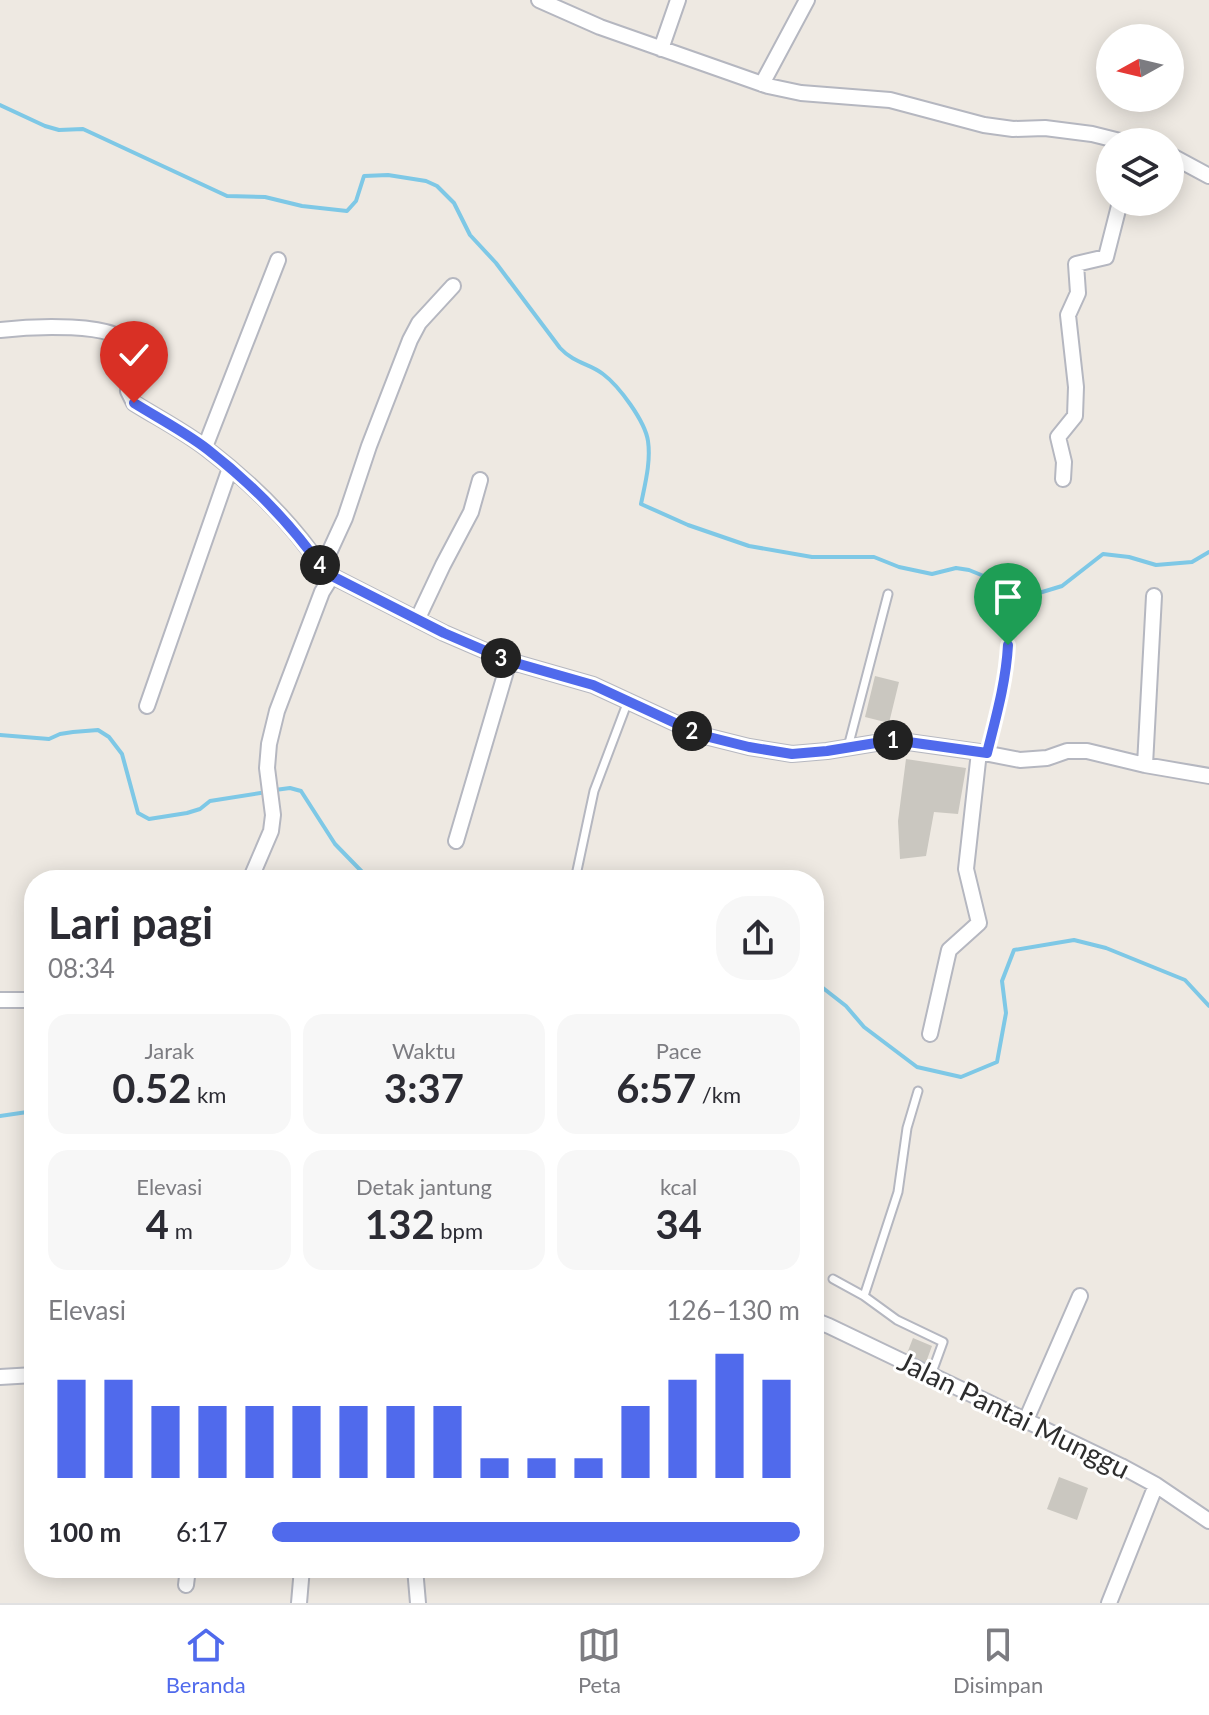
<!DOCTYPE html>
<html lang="id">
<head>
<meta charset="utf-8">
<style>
	:root { --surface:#fff; --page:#f7f7f7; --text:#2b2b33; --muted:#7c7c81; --line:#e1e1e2; --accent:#506aec }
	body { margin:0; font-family:Lato,sans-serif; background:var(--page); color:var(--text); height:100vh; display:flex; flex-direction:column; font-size:30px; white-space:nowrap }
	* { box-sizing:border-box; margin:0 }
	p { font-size:26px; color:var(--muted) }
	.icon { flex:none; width:44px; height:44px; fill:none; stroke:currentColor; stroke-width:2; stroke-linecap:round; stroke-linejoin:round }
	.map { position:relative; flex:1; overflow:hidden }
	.drawer { position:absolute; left:24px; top:870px; width:800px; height:708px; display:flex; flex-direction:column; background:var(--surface); border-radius:32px; box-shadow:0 4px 20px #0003 }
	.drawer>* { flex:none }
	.needle { width:52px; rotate:262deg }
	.buttons { position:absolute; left:1096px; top:24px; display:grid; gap:16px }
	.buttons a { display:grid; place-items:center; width:88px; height:88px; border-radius:50%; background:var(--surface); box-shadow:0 4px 20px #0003; font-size:40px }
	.pin { position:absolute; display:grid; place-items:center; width:68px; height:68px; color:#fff; margin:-82px -34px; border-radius:50% 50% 50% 0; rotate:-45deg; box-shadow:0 0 8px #0007 }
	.pin .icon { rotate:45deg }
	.km { position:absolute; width:40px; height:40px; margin:-20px; border-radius:50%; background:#222; color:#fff; font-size:22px; line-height:40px; text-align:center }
	.round { display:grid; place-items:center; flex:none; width:84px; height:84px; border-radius:32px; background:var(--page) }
	.head { display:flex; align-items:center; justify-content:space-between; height:136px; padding:0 24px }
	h1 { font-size:44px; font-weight:700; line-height:60px }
	.figures { display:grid; grid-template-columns:repeat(3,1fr); gap:12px; height:136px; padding:8px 24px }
	.figures div { display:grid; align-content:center; border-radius:20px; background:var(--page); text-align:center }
	.figures b { font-size:40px; font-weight:700 }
	.figures small { font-size:22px; font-weight:400 }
	.figures p { font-size:22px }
	.chart { height:224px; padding:16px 24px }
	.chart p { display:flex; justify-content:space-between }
	.chart svg { width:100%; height:144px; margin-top:8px; stroke:var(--accent); stroke-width:6 }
	ul { padding:0 24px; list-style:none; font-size:26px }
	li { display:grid; grid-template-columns:128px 96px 1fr; align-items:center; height:60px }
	li i { height:20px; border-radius:10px; background:var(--accent) }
	.dock { display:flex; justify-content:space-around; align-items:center; height:112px; border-top:2px solid var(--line); background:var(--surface); font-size:22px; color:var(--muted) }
	.dock a { display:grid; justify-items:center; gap:4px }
	.dock .selected { color:var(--accent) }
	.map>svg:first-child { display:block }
</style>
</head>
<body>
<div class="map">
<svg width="1209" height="1603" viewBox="0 0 1209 1603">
	<rect width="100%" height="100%" fill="#eee9e2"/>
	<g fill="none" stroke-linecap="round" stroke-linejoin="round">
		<path stroke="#7ec8e6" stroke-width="4" d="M0,105L45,126L59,130L83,129L227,196L265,197L302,206L347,211L356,201L364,176L388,175L426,181L437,186L454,203L470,235L496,263L560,348C575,364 589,363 603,374C619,386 645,421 648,441C651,462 645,484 641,504L688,525L749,546L812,557H874L899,567L932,574L956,568L969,570L1013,588L1039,593L1062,586L1103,554L1129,557L1156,565L1192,562L1209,552
			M0,735L49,739L60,734L73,732L98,730L109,737L122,754L138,813L149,819L187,813L200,809L210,801L267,792
			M275,790L290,788L301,791L335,844L370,880
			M814,981L846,1006L864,1027L917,1067L961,1077L997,1062L1006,1013L1002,981L1014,950L1074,940L1106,948L1185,980L1209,1006
			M0,1116L34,1111"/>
	</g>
	<path fill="#cac7c0" d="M875,676L899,682L889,723L865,717Z
		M906,759L966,768L958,814L934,812L926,856L900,859L898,821Z
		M913,1338L932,1346L925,1365L906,1356Z
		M1059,1477L1088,1488L1077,1520L1047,1509Z"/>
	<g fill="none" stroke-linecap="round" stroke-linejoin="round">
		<g stroke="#b5b7c0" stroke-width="11">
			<path id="service" d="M848,747L888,594
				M575,880L594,791L628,701
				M918,1091L907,1128L898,1192L864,1296L897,1320L943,1342L931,1375
				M833,1279L864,1296"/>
		</g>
		<g stroke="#b5b7c0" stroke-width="18">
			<path id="minor" d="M539,0L600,27L768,86L801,93L890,100L984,125L1013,129L1045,128L1092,134L1124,142
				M661,49L678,0
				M762,84L807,0
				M1170,155L1209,176
				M0,330C25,327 122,320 131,348L128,391L134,403C158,418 185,432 207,449C251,483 291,521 322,568L332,576L444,633L509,661L593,685L701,735L749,747L792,754L827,751L894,740L979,752L1020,760L1047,758L1067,751H1087L1145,765L1209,776
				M205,447L278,260
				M1063,479L1064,462L1058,437L1075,416L1076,387L1068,315L1078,293L1076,264L1106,257L1120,202
				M322,568L345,518L369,446L410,340L419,323L453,286
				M418,618L443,565L471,512L480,480
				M147,706L230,468
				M1145,765L1154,596
				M456,841L509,661
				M250,880L271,831L273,815L267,768L269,744L277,711L322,592L332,576
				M0,1000H34
				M930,1034L949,950L979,923L966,869L979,752
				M814,1320L829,1326L1121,1466L1156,1485L1209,1521
				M0,1377L34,1375
				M1026,1420L1080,1296
				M415,1568L418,1603
				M186,1585L188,1568
				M299,1603L302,1568
				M1109,1603L1156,1485"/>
		</g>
		<path stroke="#c9c9c9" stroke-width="2" stroke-dasharray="6 4" stroke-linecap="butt" d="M990,740L999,709L1007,664V593"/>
		<use href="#service" stroke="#fff" stroke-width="7"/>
		<use href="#minor" stroke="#fff" stroke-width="14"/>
	</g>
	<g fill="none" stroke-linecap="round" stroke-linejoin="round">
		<g stroke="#fff" stroke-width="16">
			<path id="route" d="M134,403C158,418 185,432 207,449C252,484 289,521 322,568L332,576L444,633L509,661L593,685L701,735L749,747L792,754L827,751L894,740L987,753C996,717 1006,682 1008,645"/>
		</g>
		<use href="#route" stroke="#506aec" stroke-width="10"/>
	</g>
	<g text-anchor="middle" stroke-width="6" stroke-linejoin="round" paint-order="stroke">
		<g font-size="28" fill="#2e2e2e" stroke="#fff">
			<text transform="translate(1014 1415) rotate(26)" y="10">Jalan Pantai Munggu</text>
		</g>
	</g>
</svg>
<div class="buttons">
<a><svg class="needle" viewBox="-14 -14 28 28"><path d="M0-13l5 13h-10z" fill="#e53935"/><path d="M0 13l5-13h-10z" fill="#7c7c81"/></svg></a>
<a><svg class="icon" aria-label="layers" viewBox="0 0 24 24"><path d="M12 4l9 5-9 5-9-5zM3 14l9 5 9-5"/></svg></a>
</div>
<div class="pin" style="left:1008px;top:645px;background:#1e9e55"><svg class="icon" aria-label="arrive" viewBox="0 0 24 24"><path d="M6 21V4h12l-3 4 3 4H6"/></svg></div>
<div class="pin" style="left:134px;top:403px;background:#d93025"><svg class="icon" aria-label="check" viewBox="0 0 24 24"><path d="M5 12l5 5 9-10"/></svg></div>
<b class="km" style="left:893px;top:740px">1</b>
<b class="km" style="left:692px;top:731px">2</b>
<b class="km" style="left:501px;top:658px">3</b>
<b class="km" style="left:320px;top:565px">4</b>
<section class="drawer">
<div class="head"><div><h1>Lari pagi</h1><p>08:34</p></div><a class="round"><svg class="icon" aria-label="share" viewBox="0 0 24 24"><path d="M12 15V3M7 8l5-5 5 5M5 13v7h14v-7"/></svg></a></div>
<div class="figures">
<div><p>Jarak</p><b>0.52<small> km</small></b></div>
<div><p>Waktu</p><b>3:37</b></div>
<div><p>Pace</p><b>6:57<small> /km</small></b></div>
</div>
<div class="figures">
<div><p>Elevasi</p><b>4<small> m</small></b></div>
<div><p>Detak jantung</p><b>132<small> bpm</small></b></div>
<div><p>kcal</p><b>34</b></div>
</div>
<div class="chart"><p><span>Elevasi</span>126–130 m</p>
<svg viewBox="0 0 160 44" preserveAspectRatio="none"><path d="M5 44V14M15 44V14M25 44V22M35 44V22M45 44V22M55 44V22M65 44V22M75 44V22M85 44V22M95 44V38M105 44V38M115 44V38M125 44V22M135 44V14M145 44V6M155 44V14"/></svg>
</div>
<ul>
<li><b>100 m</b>6:17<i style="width:100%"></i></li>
</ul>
</section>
</div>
<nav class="dock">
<a class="selected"><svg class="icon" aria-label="home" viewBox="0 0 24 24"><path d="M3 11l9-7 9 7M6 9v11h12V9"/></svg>Beranda</a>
<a><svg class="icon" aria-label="map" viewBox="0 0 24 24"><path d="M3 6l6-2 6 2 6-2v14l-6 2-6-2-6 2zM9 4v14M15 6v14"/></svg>Peta</a>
<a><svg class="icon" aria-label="saved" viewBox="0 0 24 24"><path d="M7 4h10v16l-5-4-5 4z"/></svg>Disimpan</a>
</nav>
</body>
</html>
